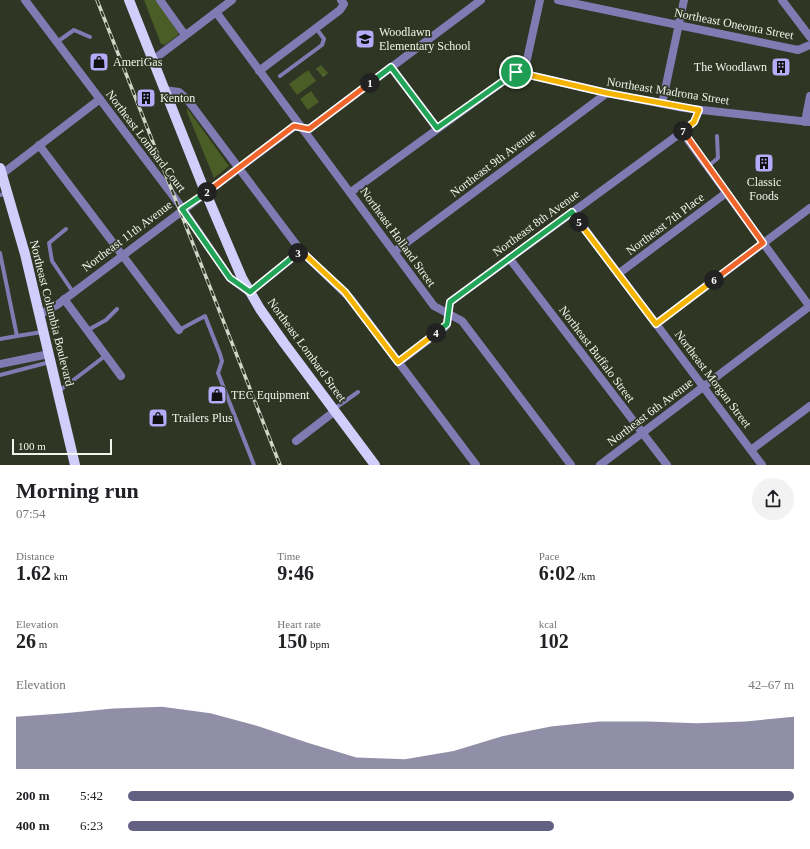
<!DOCTYPE html>
<html lang="en">
<head>
<meta charset="utf-8">
<style>
	:root { --surface:#fff; --page:#f2f2f2; --text:#202124; --muted:#757577; --accent:#636084 }
	body { margin:0; font-family:"Times New Roman",serif; background:var(--page); color:var(--text); height:100vh; display:flex; flex-direction:column; font-size:15px; white-space:nowrap }
	* { box-sizing:border-box; margin:0 }
	p { font-size:13px; color:var(--muted) }
	.icon { flex:none; width:22px; height:22px; fill:none; stroke:currentColor; stroke-width:2; stroke-linecap:round; stroke-linejoin:round }
	.map { position:relative; height:465px; overflow:hidden }
	.details { display:flex; flex-direction:column; background:var(--surface); flex:1 }
	.details>* { flex:none }
	.scale { position:absolute; left:12px; bottom:10px; width:100px; box-sizing:border-box; padding-left:4px; border:2px solid #f0f5e9; border-top:0; font-size:11px; line-height:14px; white-space:nowrap; color:#f0f5e9; -webkit-text-stroke:3px #2f3623; paint-order:stroke }
	.pin { position:absolute; display:grid; place-items:center; width:34px; height:34px; color:#fff; margin:-17px; border:2px solid #fff; border-radius:50%; box-shadow:0 1px 4px #0007 }
	.km { position:absolute; width:20px; height:20px; margin:-10px; border-radius:50%; background:#222; color:#fff; font-size:11px; line-height:20px; text-align:center }
	.round { display:grid; place-items:center; flex:none; width:42px; height:42px; border-radius:21px; background:var(--page) }
	.head { display:flex; align-items:center; justify-content:space-between; height:68px; padding:0 16px }
	h1 { font-size:22px; font-weight:800; line-height:30px }
	.metrics { display:grid; grid-template-columns:repeat(3,1fr); gap:6px; height:68px; padding:4px 16px }
	.metrics div { display:grid; align-content:center }
	.metrics b { font-size:20px; font-weight:800 }
	.metrics small { font-size:11px; font-weight:400 }
	.metrics p { font-size:11px }
	.chart { height:112px; padding:8px 16px }
	.chart p { display:flex; justify-content:space-between }
	.chart svg { width:100%; height:72px; margin-top:4px; fill:var(--accent); opacity:.7 }
	ul { padding:0 16px; list-style:none; font-size:13px }
	li { display:grid; grid-template-columns:64px 48px 1fr; align-items:center; height:30px }
	li i { height:10px; border-radius:5px; background:var(--accent) }
	.map>svg:first-child { display:block }
</style>
</head>
<body>
<div class="map">
<svg width="810" height="465" viewBox="0 0 810 465">
	<defs>
		<pattern id="park-crowns" width="20" height="18" patternUnits="userSpaceOnUse"><rect width="20" height="18" fill="#4b5d27"/><path d="M2 6a3 3 0 1 1 6 0M12 15a3 3 0 1 1 6 0" fill="none" stroke="#657546"/></pattern>
	</defs>
	<rect width="100%" height="100%" fill="#2f3623"/>
	<path fill="#4b5d27" d="M144,0H156L178,32V35L165,45L161,44Z
		M308,70L316,81L297,95L289,84Z
		M311,91L319,102L308,110L300,99Z
		M187,108L229,166L214,178L187,112Z"/>
	<path fill="url(#park-crowns)" d="M321,65L328,73L323,77L316,69Z"/>
	<g fill="none" stroke-linecap="round" stroke-linejoin="round">
		<path stroke="#817bb3" stroke-width="4" d="M57,42L74,30L90,37
			M280,76L322,45L324,39L316,28
			M707,167L718,158L717,136
			M0,195L7,193
			M66,229L49,243L52,261L73,292
			M0,253L17,336L42,332
			M88,330L106,320L117,309
			M179,330L205,316L220,354L222,361L218,373L254,465
			M0,339L17,336
			M0,375L50,362
			M59,391L105,356
			M334,409L358,392"/>
		<path stroke="#817bb3" stroke-width="8" d="M160,0L185,35
			M558,0L798,50L810,45
			M216,12L434,306L462,321L571,465
			M153,60L232,0
			M391,67L437,128
			M259,71L340,10L344,4L341,0
			M524,73L540,0
			M164,90L179,92L187,99L301,251L351,299L476,465
			M662,104L684,0
			M805,122L810,96
			M682,132L810,307
			M39,145L179,330
			M2,174L100,99
			M351,192L516,72L607,93L684,108L810,122
			M206,193L295,126L309,129L481,0
			M572,212L762,465
			M394,252L607,93
			M509,258L667,465
			M618,274L726,193
			M250,292L301,251
			M64,299L121,376
			M656,324L810,208
			M399,362L445,327L447,324L450,302L682,132L694,122L699,110
			M0,364L49,354
			M296,441L335,411
			M751,450L810,406
			M600,465L810,306"/>
		<path stroke="#817bb3" stroke-width="8" d="M25,0L183,209L230,278L249,292
			M782,0L810,37
			M39,315L57,305L206,193"/>
		<path stroke="#d1cefc" stroke-width="10" d="M129,0L202,184L242,278L260,309L284,343L375,465
			M0,168L25,254L75,465"/>
		<g stroke="#cfd5c7" stroke-width="3.5">
			<path id="rail" d="M97,0L280,465"/>
		</g>
		<use href="#rail" stroke="#2f3623" stroke-width="2" stroke-dasharray="6" stroke-linecap="butt"/>
	</g>
	<g fill="none" stroke-linecap="round" stroke-linejoin="round">
		<g stroke="#fff" stroke-width="8">
			<path id="split-1" d="M370,83L391,67L437,128L516,72"/>
		</g>
		<g stroke="#fff" stroke-width="8">
			<path id="split-2" d="M207,192L294,126L309,129L370,83"/>
		</g>
		<g stroke="#fff" stroke-width="8">
			<path id="split-3" d="M207,192L182,209L230,278L250,292L298,253"/>
		</g>
		<g stroke="#fff" stroke-width="8">
			<path id="split-4" d="M298,253L301,251L345,292L398,362L436,333"/>
		</g>
		<g stroke="#fff" stroke-width="8">
			<path id="split-5" d="M436,333L447,324L450,302L572,212L579,222"/>
		</g>
		<g stroke="#fff" stroke-width="8">
			<path id="split-6" d="M579,222L656,324L714,280"/>
		</g>
		<g stroke="#fff" stroke-width="8">
			<path id="split-7" d="M683,131L763,243L714,280"/>
		</g>
		<g stroke="#fff" stroke-width="8">
			<path id="split-8" d="M516,72L607,93L699,110L694,122L683,131"/>
		</g>
		<use href="#split-1" stroke="#22a559" stroke-width="5"/>
		<use href="#split-2" stroke="#f0652b" stroke-width="5"/>
		<use href="#split-3" stroke="#22a559" stroke-width="5"/>
		<use href="#split-4" stroke="#f5b400" stroke-width="5"/>
		<use href="#split-5" stroke="#22a559" stroke-width="5"/>
		<use href="#split-6" stroke="#f5b400" stroke-width="5"/>
		<use href="#split-7" stroke="#f0652b" stroke-width="5"/>
		<use href="#split-8" stroke="#f5b400" stroke-width="5"/>
	</g>
	<defs>
		<g id="school-square" transform="scale(1)"><rect x="-9" y="-9" width="18" height="18" rx="4" fill="#b4acf9" stroke="#2f3623"/><path d="M0-5L7-2L0 1L-7-2ZM-4 1L0 2.5L4 1V4Q0 6-4 4Z" fill="#111"/></g>
		<g id="shop-square" transform="scale(1)"><rect x="-9" y="-9" width="18" height="18" rx="4" fill="#b4acf9" stroke="#2f3623"/><path d="M-5-2.5h2.3a2.7 3.5 0 0 1 5.4 0H5L5.5 6h-11ZM-1.5-2.5h3a1.5 2.3 0 0 0-3 0Z" fill="#111"/></g>
		<g id="building-square" transform="scale(1)"><rect x="-9" y="-9" width="18" height="18" rx="4" fill="#b4acf9" stroke="#2f3623"/><path d="M-4-6H4V6H1V3H-1V6H-4ZM-2.5-4.3h1.7v1.8h-1.7ZM.8-4.3h1.7v1.8H.8ZM-2.5-1h1.7V.8h-1.7ZM.8-1h1.7V.8H.8Z" fill="#111"/></g>
	</defs>
	<g fill-rule="evenodd">
		<use href="#school-square" x="365" y="39"/>
		<use href="#shop-square" x="99" y="62"/>
		<use href="#building-square" x="781" y="67"/>
		<use href="#building-square" x="146" y="98"/>
		<use href="#building-square" x="764" y="163"/>
		<use href="#shop-square" x="217" y="395"/>
		<use href="#shop-square" x="158" y="418"/>
	</g>
	<g text-anchor="middle" stroke-width="3.5" stroke-linejoin="round" paint-order="stroke">
		<g font-size="12" fill="#f0f5e9" stroke="#2f3623">
			<text transform="translate(734 24) rotate(11)" y="4">Northeast Oneonta Street</text>
			<text transform="translate(668 91) rotate(9)" y="4">Northeast Madrona Street</text>
			<text transform="translate(146 141) rotate(53)" y="4">Northeast Lombard Court</text>
			<text transform="translate(493 163) rotate(-37)" y="4">Northeast 9th Avenue</text>
			<text transform="translate(536 223) rotate(-36)" y="4">Northeast 8th Avenue</text>
			<text transform="translate(665 224) rotate(-37)" y="4">Northeast 7th Place</text>
			<text transform="translate(127 236) rotate(-37)" y="4">Northeast 11th Avenue</text>
			<text transform="translate(398 237) rotate(54)" y="4">Northeast Holland Street</text>
			<text transform="translate(52 313) rotate(76)" y="4">Northeast Columbia Boulevard</text>
			<text transform="translate(307 350) rotate(54)" y="4">Northeast Lombard Street</text>
			<text transform="translate(597 354) rotate(53)" y="4">Northeast Buffalo Street</text>
			<text transform="translate(713 379) rotate(53)" y="4">Northeast Morgan Street</text>
			<text transform="translate(650 412) rotate(-37)" y="4">Northeast 6th Avenue</text>
		</g>
		<g font-size="12" fill="#f0f5e9" stroke="#2f3623" text-anchor="start">
			<text x="379" y="36">Woodlawn<tspan x="379" dy="14">Elementary School</tspan></text>
			<text x="113" y="66">AmeriGas</text>
			<text x="767" y="71" text-anchor="end">The Woodlawn</text>
			<text x="160" y="102">Kenton</text>
			<text x="764" y="186" text-anchor="middle">Classic<tspan x="764" dy="14">Foods</tspan></text>
			<text x="231" y="399">TEC Equipment</text>
			<text x="172" y="422">Trailers Plus</text>
		</g>
	</g>
</svg>
<div class="scale">100 m</div>
<div class="pin" style="left:516px;top:72px;background:#1e9e55"><svg class="icon" aria-label="arrive" viewBox="0 0 24 24"><path d="M6 21V4h12l-3 4 3 4H6"/></svg></div>
<b class="km" style="left:370px;top:83px">1</b>
<b class="km" style="left:207px;top:192px">2</b>
<b class="km" style="left:298px;top:253px">3</b>
<b class="km" style="left:436px;top:333px">4</b>
<b class="km" style="left:579px;top:222px">5</b>
<b class="km" style="left:714px;top:280px">6</b>
<b class="km" style="left:683px;top:131px">7</b>
</div>
<section class="details">
<div class="head"><div><h1>Morning run</h1><p>07:54</p></div><a class="round"><svg class="icon" aria-label="share" viewBox="0 0 24 24"><path d="M12 15V3M7 8l5-5 5 5M5 13v7h14v-7"/></svg></a></div>
<div class="metrics">
<div><p>Distance</p><b>1.62<small> km</small></b></div>
<div><p>Time</p><b>9:46</b></div>
<div><p>Pace</p><b>6:02<small> /km</small></b></div>
</div>
<div class="metrics">
<div><p>Elevation</p><b>26<small> m</small></b></div>
<div><p>Heart rate</p><b>150<small> bpm</small></b></div>
<div><p>kcal</p><b>102</b></div>
</div>
<div class="chart"><p><span>Elevation</span>42–67 m</p>
<svg viewBox="0 0 160 44" preserveAspectRatio="none"><path d="M0 44V12L10 10L20 7L30 6L40 10L50 18L60 28L70 37L80 38L90 33L100 24L110 18L120 15L130 15L140 16L150 15L160 12V44z"/></svg>
</div>
<ul>
<li><b>200 m</b>5:42<i style="width:100%"></i></li>
<li><b>400 m</b>6:23<i style="width:64%"></i></li>
</ul>
</section>
</body>
</html>
